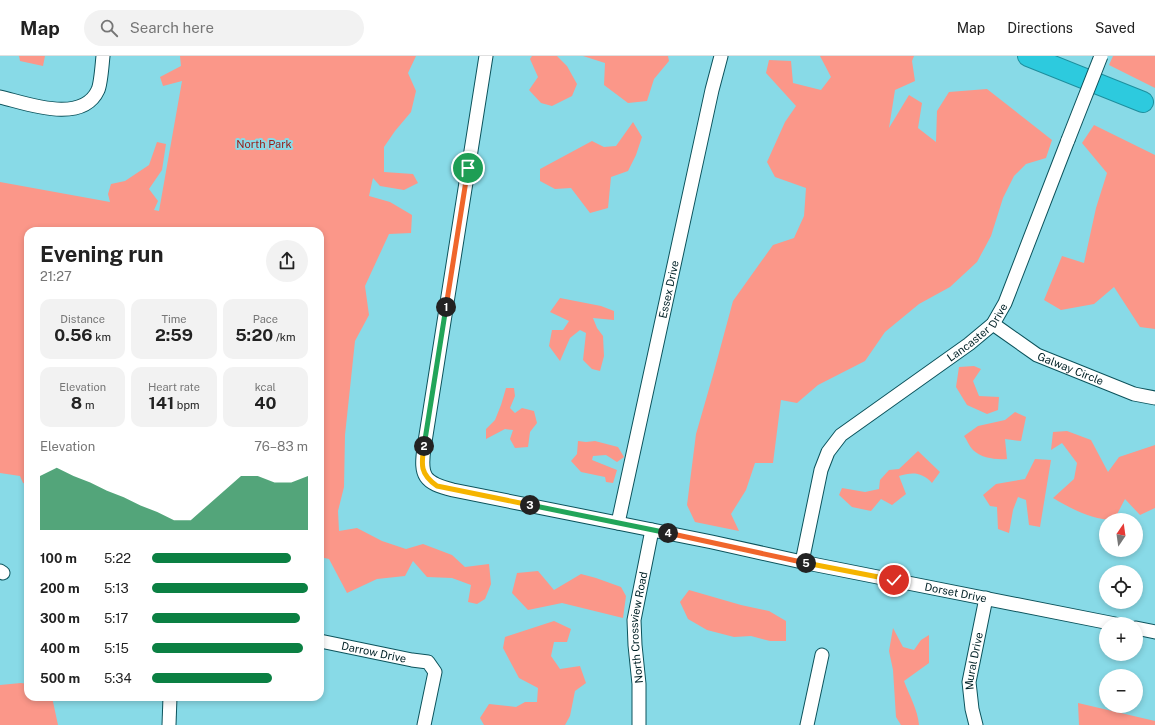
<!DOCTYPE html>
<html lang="en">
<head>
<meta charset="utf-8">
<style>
	:root { --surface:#fff; --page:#f2f2f2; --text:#222; --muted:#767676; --line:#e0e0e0; --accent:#0b8043 }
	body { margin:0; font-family:"Public Sans",sans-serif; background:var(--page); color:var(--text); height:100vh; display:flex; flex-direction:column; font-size:15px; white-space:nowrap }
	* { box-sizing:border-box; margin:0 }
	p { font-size:13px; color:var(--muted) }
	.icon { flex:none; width:22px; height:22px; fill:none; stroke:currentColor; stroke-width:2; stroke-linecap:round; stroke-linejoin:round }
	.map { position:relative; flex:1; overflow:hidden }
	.panel { position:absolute; left:24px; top:171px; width:300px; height:474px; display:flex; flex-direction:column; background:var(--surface); border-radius:12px; box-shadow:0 2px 6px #0003 }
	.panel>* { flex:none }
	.needle { width:26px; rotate:13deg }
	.tools { position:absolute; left:1099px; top:457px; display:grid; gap:8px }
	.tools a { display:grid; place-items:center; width:44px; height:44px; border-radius:50%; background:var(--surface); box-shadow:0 2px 6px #0003; font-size:20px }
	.pin { position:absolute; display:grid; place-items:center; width:34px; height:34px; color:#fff; margin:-17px; border:2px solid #fff; border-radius:50%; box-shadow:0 1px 4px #0007 }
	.km { position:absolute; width:20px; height:20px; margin:-10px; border-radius:50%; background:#222; color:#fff; font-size:11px; line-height:20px; text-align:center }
	.round { display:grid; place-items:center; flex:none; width:42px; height:42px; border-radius:21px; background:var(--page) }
	.summary { display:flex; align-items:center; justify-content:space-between; height:68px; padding:0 16px }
	h1 { font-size:22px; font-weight:700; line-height:30px }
	.metrics { display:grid; grid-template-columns:repeat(3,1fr); gap:6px; height:68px; padding:4px 16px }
	.metrics div { display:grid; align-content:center; border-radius:10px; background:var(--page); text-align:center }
	.metrics b { font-size:17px; font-weight:700 }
	.metrics small { font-size:11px; font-weight:400 }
	.metrics p { font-size:11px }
	.chart { height:112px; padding:8px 16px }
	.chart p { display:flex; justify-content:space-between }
	.chart svg { width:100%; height:72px; margin-top:4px; fill:var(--accent); opacity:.7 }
	ul { padding:0 16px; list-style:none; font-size:13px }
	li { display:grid; grid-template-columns:64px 48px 1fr; align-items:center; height:30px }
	li i { height:10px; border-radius:5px; background:var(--accent) }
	header { display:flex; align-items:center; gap:24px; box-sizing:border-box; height:56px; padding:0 20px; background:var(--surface); border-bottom:1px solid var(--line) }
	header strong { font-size:19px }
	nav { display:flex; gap:22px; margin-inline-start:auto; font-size:14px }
	.search { width:280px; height:36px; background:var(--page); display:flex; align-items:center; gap:10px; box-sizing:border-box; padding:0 14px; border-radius:22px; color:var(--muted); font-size:15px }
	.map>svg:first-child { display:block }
</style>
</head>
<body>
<header>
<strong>Map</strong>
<div class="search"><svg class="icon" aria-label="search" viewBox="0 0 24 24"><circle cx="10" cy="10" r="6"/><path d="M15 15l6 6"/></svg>Search here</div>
<nav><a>Map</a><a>Directions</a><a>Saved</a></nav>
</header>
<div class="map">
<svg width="1155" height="669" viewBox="0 0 1155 669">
	<rect width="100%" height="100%" fill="#88dae7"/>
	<path fill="#fb9789" d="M19,0H45L43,10L20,5Z
		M180,0H416L408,17L416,35L411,56L395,75L384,91V116L413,118L418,127L404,134L380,130L373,122L369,140L390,146L412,159L411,177L389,178L365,230L369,259L355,285L345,379L344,431L338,455L339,475L357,472L382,485L406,493L423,488L452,499L465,511L489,508L491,528L485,543L477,548L468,546L471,529L452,522L427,521L413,505L405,520L377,523L347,537L329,503L320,501V175H28V428L23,427L20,420L0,417V126L110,146L108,138L111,128L125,125L149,109L157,86L166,88L162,114L149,133L158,145L154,154L159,155L182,25L163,30L160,21L181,10Z
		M532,0H557L567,10L577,28L572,40L552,50L541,47L529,34L538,21L530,3Z
		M583,0H668L669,5L654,23L647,45L628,47L604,29L605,7Z
		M820,0H914L912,5L915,25L895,34L889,72L909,39L922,47L918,72L936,86L937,55L949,36L987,33L1052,84L1046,102L1026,108L1014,120L1003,142L991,180L977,206L950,231L919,248L885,276L865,305L818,329L797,347L781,344L773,407H755L746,434L731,458L739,475L695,466L687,449L696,378L713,319L733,245L773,189L794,182L804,160L806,132L775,121L767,106L785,66L796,50L766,17L769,4L791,5L793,27L821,34L831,21Z
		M1113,0H1155V32L1109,9Z
		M633,66L642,81L636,99L628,115L611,121L608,152L590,157L571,132L555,133L540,125V113L592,85L604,91L616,90Z
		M1094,69L1155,99V273L1140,271L1114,231L1094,248L1061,254L1044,244L1062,200L1084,207L1096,152L1107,117L1082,87Z
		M560,242L601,250L614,255V264L593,262L597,272L603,280L604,300L600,315L592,313L583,304L586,277L580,274L570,282L560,305L549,290L552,274H563L569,265L550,256Z
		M974,310L981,313L973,325L979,340L999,341L998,354L987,358L967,349L956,331L959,311Z
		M506,332H514L515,340L510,352L515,357L522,352L534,355L537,367L530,376L528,391L515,392L510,383L513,374L505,373L486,383V373L495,364L501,349Z
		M1015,356L1026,361L1021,385L1005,383L1007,403C996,404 981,402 973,394C969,390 967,384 964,380L978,370L1005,364Z
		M1067,375L1091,384L1108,416L1119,401L1155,389V452L1140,459L1125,443L1114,464C1092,464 1072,453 1053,442L1074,423L1077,407L1062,387L1051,394L1053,376Z
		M578,385L586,386L595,385L618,391L624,401L617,406L606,399L593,400L592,404L617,414L613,427L606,426L605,421L581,416L571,405L577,398Z
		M918,395L940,416L932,427C922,416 912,416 899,420L906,438L892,449L881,443L871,455L852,451L839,439L842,432L865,436L879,433L880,424L889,414L899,413Z
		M1035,403L1051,404L1040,471L1029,469L1026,444L1018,441L1013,454L1009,477L998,473L997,451L990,450L983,439L996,428L1025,423Z
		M538,515L554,534L581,518L596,522L621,531L626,540L623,562L562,547L528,554L512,537L517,517Z
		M689,534L741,549L769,555L786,565V585H770L751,580L734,581L707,574L688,563L680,546Z
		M554,565L571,573L567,586H554L551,600L560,613L580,610L586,627L575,635L570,660L565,669H484L480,662L489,648L516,651L525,646H537L538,632L519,622L503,592L505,581Z
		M893,572L903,591L914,594L921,584L929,579V607L904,625C909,639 918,654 919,669H901L896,661L893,614L889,595Z
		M21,627L28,628V641H52L58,669H0V629Z
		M1078,647L1155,665V669H1079Z"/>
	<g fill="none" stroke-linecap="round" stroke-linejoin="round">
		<g stroke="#0c535c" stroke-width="15">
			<g id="minor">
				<path id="s1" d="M486,0L424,392C420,420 424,427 453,434L712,486L802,506L1115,568"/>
				<path d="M0,41C26,47 82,69 98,34C101,27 102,9 103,0"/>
				<path id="s2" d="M993,268L1037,299L1134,338L1155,342"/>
				<path id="s3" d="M618,467L712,34L721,0"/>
				<path id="s4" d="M802,506L821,414L828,396L841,379L969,288L993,268L1005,247L1068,84"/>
				<path d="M0,515L3,517"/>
				<path d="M1136,572L1155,576"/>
				<path id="s5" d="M320,585L412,604L428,606L435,616L424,669"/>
				<path d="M169,669L170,641"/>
				<path id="s6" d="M639,669V628L635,589L634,564L652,474"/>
				<path d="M807,669L822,599"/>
				<path id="s7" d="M976,669L972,653L969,626L986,542"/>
			</g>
		</g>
		<g stroke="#1d8f9e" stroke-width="22">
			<path id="highway" d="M1028,0L1143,46"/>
		</g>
		<use href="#minor" stroke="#fff" stroke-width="13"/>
		<use href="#highway" stroke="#2dcade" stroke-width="20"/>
		<g stroke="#0c535c" stroke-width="15" stroke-linecap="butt">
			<path id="minor-bridge" d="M1068,84L1101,0"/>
		</g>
		<use href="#minor-bridge" stroke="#fff" stroke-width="13"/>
	</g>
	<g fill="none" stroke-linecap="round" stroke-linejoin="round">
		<g stroke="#fff" stroke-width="8">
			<path id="split-1" d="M446,251L468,112"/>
		</g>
		<g stroke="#fff" stroke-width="8">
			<path id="split-2" d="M424,390L446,251"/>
		</g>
		<g stroke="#fff" stroke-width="8">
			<path id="split-3" d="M424,390C421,409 420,418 437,430L530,449"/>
		</g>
		<g stroke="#fff" stroke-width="8">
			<path id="split-4" d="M530,449L668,477"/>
		</g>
		<g stroke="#fff" stroke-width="8">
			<path id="split-5" d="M668,477L806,507"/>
		</g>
		<g stroke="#fff" stroke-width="8">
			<path id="split-6" d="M806,507L894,524"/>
		</g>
		<use href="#split-1" stroke="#f0652b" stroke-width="5"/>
		<use href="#split-2" stroke="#22a559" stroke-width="5"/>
		<use href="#split-3" stroke="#f5b400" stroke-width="5"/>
		<use href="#split-4" stroke="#22a559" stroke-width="5"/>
		<use href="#split-5" stroke="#f0652b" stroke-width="5"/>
		<use href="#split-6" stroke="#f5b400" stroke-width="5"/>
	</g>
	<g text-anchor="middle" stroke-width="4" stroke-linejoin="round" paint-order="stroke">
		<g font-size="11" fill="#981b15" stroke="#88dae7">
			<text x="264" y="92">North Park</text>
		</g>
		<g font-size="11" fill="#002126" stroke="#88dae7">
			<text dy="4" stroke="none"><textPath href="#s3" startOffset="239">Essex Drive</textPath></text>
			<text dy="4" stroke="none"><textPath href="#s4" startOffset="306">Lancaster Drive</textPath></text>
			<text dy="4" stroke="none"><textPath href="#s2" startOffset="90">Galway Circle</textPath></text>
			<text dy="4" stroke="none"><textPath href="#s1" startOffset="970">Dorset Drive</textPath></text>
			<text dy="4" stroke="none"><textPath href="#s6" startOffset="98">North Crossview Road</textPath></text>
			<text dy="4" stroke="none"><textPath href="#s5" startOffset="55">Darrow Drive</textPath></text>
			<text dy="4" stroke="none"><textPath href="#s7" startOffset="65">Mural Drive</textPath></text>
		</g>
	</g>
</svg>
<div class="tools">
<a><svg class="needle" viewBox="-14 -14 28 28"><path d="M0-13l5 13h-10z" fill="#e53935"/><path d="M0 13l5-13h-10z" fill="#767676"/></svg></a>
<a><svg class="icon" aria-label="locate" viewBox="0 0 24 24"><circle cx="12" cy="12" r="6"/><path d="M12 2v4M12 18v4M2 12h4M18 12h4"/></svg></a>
<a>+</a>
<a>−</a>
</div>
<div class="pin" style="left:468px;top:112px;background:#1e9e55"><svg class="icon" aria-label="arrive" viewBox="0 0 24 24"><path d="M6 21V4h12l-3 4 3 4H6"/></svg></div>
<div class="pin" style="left:894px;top:524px;background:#d93025"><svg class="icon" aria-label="check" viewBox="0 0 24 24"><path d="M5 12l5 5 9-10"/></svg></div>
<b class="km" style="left:446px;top:251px">1</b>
<b class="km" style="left:424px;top:390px">2</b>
<b class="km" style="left:530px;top:449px">3</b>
<b class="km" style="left:668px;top:477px">4</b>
<b class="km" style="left:806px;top:507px">5</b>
<section class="panel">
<div class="summary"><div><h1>Evening run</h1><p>21:27</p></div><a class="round"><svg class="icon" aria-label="share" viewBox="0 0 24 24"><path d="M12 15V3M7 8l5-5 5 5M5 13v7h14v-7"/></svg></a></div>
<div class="metrics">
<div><p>Distance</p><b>0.56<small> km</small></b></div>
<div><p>Time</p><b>2:59</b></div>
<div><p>Pace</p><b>5:20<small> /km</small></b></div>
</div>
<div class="metrics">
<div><p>Elevation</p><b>8<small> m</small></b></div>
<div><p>Heart rate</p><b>141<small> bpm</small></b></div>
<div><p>kcal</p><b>40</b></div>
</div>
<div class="chart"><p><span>Elevation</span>76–83 m</p>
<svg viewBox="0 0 160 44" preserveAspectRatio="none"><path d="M0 44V11L10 6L20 11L30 15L40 20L50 24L60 29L70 33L80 38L90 38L100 29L110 20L120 11L130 11L140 15L150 15L160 11V44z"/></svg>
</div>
<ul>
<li><b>100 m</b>5:22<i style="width:89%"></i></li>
<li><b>200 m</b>5:13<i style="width:100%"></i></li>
<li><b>300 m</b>5:17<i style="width:95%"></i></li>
<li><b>400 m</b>5:15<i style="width:97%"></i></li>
<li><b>500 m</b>5:34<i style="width:77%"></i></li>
</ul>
</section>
</div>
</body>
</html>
